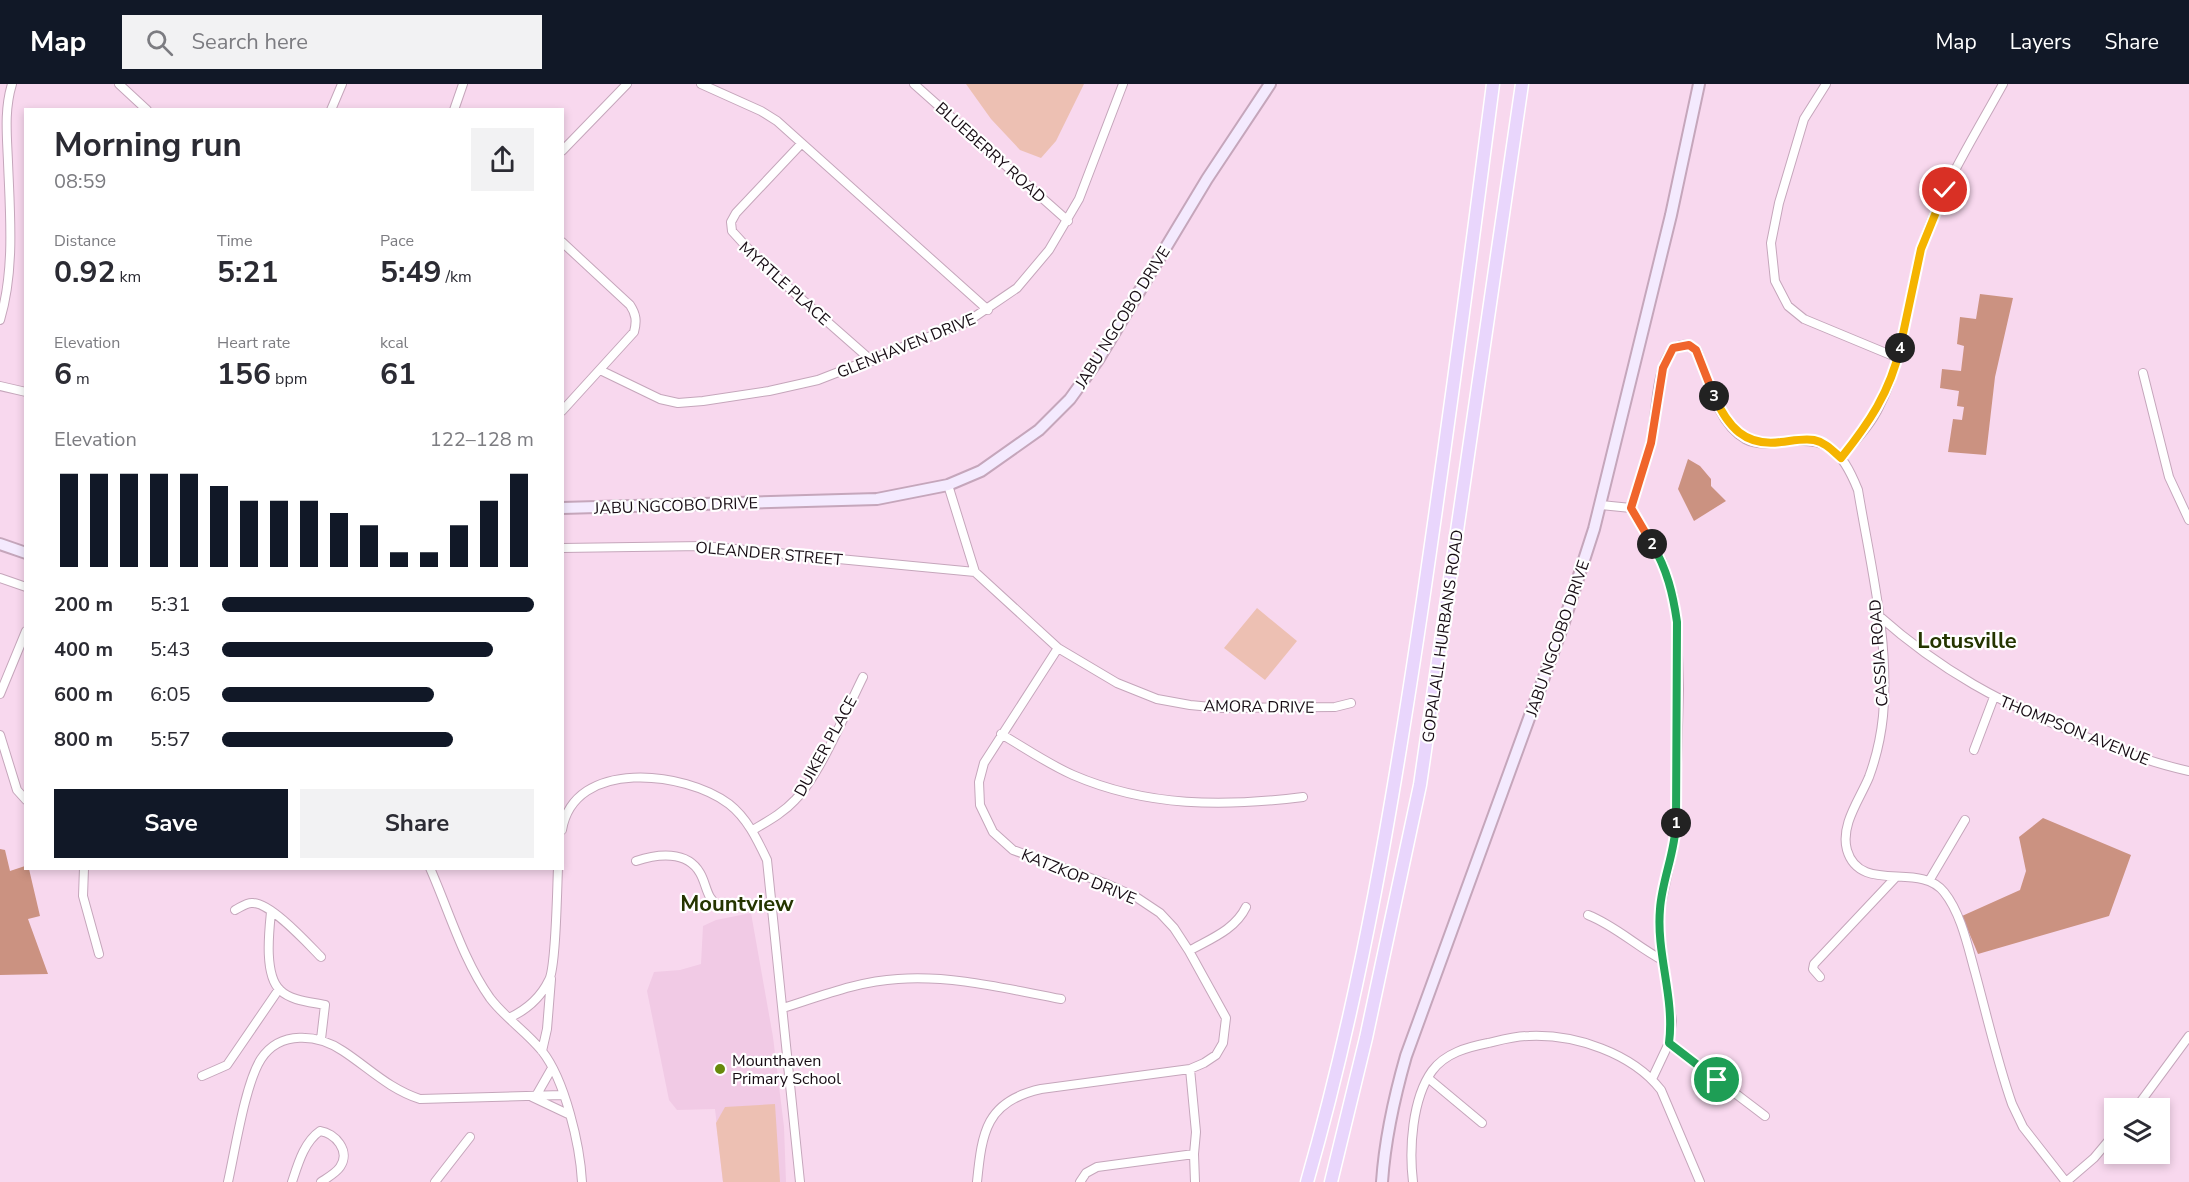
<!DOCTYPE html>
<html lang="en">
<head>
<meta charset="utf-8">
<style>
	:root { --surface:#fff; --page:#f2f2f3; --text:#2b2b33; --muted:#7c7c81; --accent:#111827 }
	body { margin:0; font-family:"Nunito Sans",sans-serif; background:var(--page); color:var(--text); height:100vh; display:flex; flex-direction:column; font-size:22px; white-space:nowrap }
	* { box-sizing:border-box; margin:0 }
	p { font-size:20px; color:var(--muted) }
	.icon { flex:none; width:33px; height:33px; fill:none; stroke:currentColor; stroke-width:2; stroke-linecap:round; stroke-linejoin:round }
	.map { position:relative; flex:1; overflow:hidden }
	.panel { position:absolute; left:24px; top:24px; width:540px; height:762px; display:flex; flex-direction:column; background:var(--surface); border-radius:0px; box-shadow:0 3px 9px #0003 }
	.panel>* { flex:none }
	.tools { position:absolute; left:2104px; top:1014px; display:grid; gap:12px }
	.tools a { display:grid; place-items:center; width:66px; height:66px; border-radius:0px; background:var(--surface); box-shadow:0 3px 9px #0003; font-size:30px }
	.pin { position:absolute; display:grid; place-items:center; width:51px; height:51px; color:#fff; margin:-26px; border:3px solid #fff; border-radius:50%; box-shadow:0 2px 6px #0007 }
	.km { position:absolute; width:30px; height:30px; margin:-15px; border-radius:50%; background:#222; color:#fff; font-size:16px; line-height:30px; text-align:center }
	.round { display:grid; place-items:center; flex:none; width:63px; height:63px; border-radius:0px; background:var(--page) }
	.head { display:flex; align-items:center; justify-content:space-between; height:102px; padding:0 30px }
	h1 { font-size:33px; font-weight:700; line-height:45px }
	.stats { display:grid; grid-template-columns:repeat(3,1fr); gap:9px; height:102px; padding:6px 30px }
	.stats div { display:grid; align-content:center }
	.stats b { font-size:30px; font-weight:700 }
	.stats small { font-size:16px; font-weight:400 }
	.stats p { font-size:16px }
	.chart { height:168px; padding:12px 30px }
	.chart p { display:flex; justify-content:space-between }
	.chart svg { width:100%; height:108px; margin-top:6px; stroke:var(--accent); stroke-width:6 }
	.button { display:flex; gap:12px; margin-top:auto; padding:12px 30px }
	.button a { flex:1; height:69px; border-radius:0px; background:var(--accent); color:#fff; font-size:24px; font-weight:700; line-height:69px; text-align:center }
	.button a+a { background:var(--page); color:var(--text) }
	ul { padding:0 30px; list-style:none; font-size:20px }
	li { display:grid; grid-template-columns:96px 72px 1fr; align-items:center; height:45px }
	li i { height:15px; border-radius:8px; background:var(--accent) }
	header { display:flex; align-items:center; gap:36px; box-sizing:border-box; height:84px; padding:0 30px; background:var(--accent); color:#fff }
	header strong { font-size:28px }
	nav { display:flex; gap:33px; margin-inline-start:auto; font-size:21px }
	.search { width:420px; height:54px; background:var(--page); display:flex; align-items:center; gap:15px; box-sizing:border-box; padding:0 21px; border-radius:0px; color:var(--muted); font-size:22px }
	.map>svg:first-child { display:block }
</style>
</head>
<body>
<header>
<strong>Map</strong>
<div class="search"><svg class="icon" aria-label="search" viewBox="0 0 24 24"><circle cx="10" cy="10" r="6"/><path d="M15 15l6 6"/></svg>Search here</div>
<nav><a>Map</a><a>Layers</a><a>Share</a></nav>
</header>
<div class="map">
<svg width="2189" height="1098" viewBox="0 0 2189 1098">
	<rect width="100%" height="100%" fill="#f8d8ee"/>
	<path fill="#f1cae5" d="M751,829L773,953L784,1043L786,1098H723L715,1025L677,1026L669,1016L647,907L654,888L680,886L701,880L703,842L716,836Z"/>
	<path fill="#edc0b3" d="M966,0H1084L1056,57L1041,74L1020,66L991,35Z
		M1257,524L1297,557L1265,596L1224,564Z
		M775,1020L780,1098H723L716,1039L725,1023Z"/>
	<path fill="#cb9281" d="M1980,210L2013,214L1995,293L1986,371L1948,368L1953,335L1962,336L1964,323L1957,322L1959,307L1940,304L1942,285L1961,287L1964,262L1957,260L1960,233L1976,235Z
		M1688,375L1700,382L1711,395V402L1726,417L1694,437L1678,405Z
		M2043,734L2131,771L2109,832L1978,870L1962,832L2020,806L2026,787L2019,753Z
		M0,765L5,766L10,787L25,782L29,785L40,832L28,835L48,890L0,891Z"/>
	<g fill="none" stroke-linecap="round" stroke-linejoin="round">
		<g stroke="#c5a6bb" stroke-width="10">
			<path id="minor" d="M119,0L147,26
				M701,0L761,27L777,37L988,226
				M914,0L1068,137
				M1826,0L1804,35L1779,119L1771,159L1775,197L1788,222L1804,235L1898,274
				M331,26L342,0
				M454,26L463,0
				M801,60L736,129L731,138L732,147L764,182L872,277
				M562,67L627,0
				M562,158L630,221C636,230 637,237 634,248L562,327
				M0,236C15,186 10,130 8,78C7,52 4,26 12,0
				M600,286L660,315L678,319L703,317L769,307L818,296L967,238L1017,204L1049,166L1079,115L1123,0
				M2143,289L2169,393L2189,436
				M0,302L26,308
				M1841,374C1854,358 1870,342 1879,323C1907,269 1906,207 1926,151C1945,98 1976,49 2003,0
				M948,401L975,488L1058,564L1117,599L1157,615L1190,621L1222,624L1335,623L1351,619
				M1601,421L1631,424
				M1631,424C1638,403 1645,382 1650,361C1656,337 1655,284 1672,266C1680,258 1689,260 1697,266C1708,294 1716,338 1745,355C1756,361 1770,360 1781,358C1827,352 1841,364 1858,406C1870,479 1890,557 1883,632C1881,652 1876,674 1869,693C1860,715 1840,741 1847,766C1860,811 1920,777 1944,808C1961,829 1968,863 1975,888C1987,932 1997,977 2012,1020L2023,1043L2066,1098
				M1631,424L1662,477L1673,511L1677,538L1679,605L1675,755L1660,825V852L1672,937L1669,959L1652,995
				M562,464L703,462L975,488
				M0,494L26,503
				M1878,531C1941,587 2002,620 2081,651C2117,665 2151,679 2189,687
				M0,610L26,547
				M1001,650C1025,664 1048,680 1073,691C1147,723 1224,723 1303,713
				M0,651L17,706L26,716
				M1974,666L1994,613
				M562,746C574,674 685,687 729,720C747,734 757,755 767,776L800,1098
				M753,746C768,737 783,729 795,716C820,691 846,627 863,593
				M636,777C657,770 687,766 700,789C707,801 706,814 718,821H772
				M84,784L83,812L99,870
				M430,784C449,827 463,876 490,914C505,934 527,948 542,967C565,996 580,1061 582,1098
				M1929,797L1965,736
				M235,826C241,823 247,818 253,819C271,819 308,860 321,873
				M271,828C269,848 264,891 280,906C291,917 311,918 325,921L321,955
				M1588,831C1616,842 1637,863 1664,877
				M1189,867C1210,855 1235,846 1246,823
				M1820,893L1813,885L1814,880L1896,793
				M783,924C821,912 859,897 898,895C953,891 1007,905 1061,915
				M509,934C526,926 541,913 549,896C556,883 557,805 558,784
				M1669,959L1765,1032
				M542,967L547,945L551,895
				M1190,985L1196,1048L1194,1070L1195,1098
				M202,992L227,981L279,905
				M1428,994L1482,1039
				M536,1012L552,984
				M532,1013L568,1030
				M2136,1024L2189,952
				M228,1098C235,1067 245,1000 261,975C280,946 318,950 343,967C369,984 389,1005 420,1015L562,1011
				M292,1098C298,1080 304,1058 320,1047C335,1049 351,1067 340,1083C336,1089 327,1094 321,1098
				M435,1098L470,1053
				M977,1098C982,1048 986,1017 1041,1005L1190,985L1204,979L1216,971L1223,959L1226,934L1189,867L1174,844L1160,829L1136,813L1107,800L1013,766L993,748L980,721L979,698L984,679L1058,564
				M1080,1098L1086,1089L1097,1083L1194,1070
				M1413,1098C1409,1065 1412,1015 1432,987C1445,969 1468,963 1488,959C1501,956 1516,952 1529,952C1575,950 1632,969 1661,1006L1700,1098
				M2066,1098L2094,1074L2115,1049"/>
		</g>
		<g stroke="#c5a6bb" stroke-width="14">
			<path id="secondary" d="M562,424L877,415L948,401L981,387L1039,346L1070,315L1098,276L1207,95L1270,0
				M0,460L26,469
				M1382,1098C1385,1054 1394,1014 1406,972L1563,541L1594,445L1671,131L1699,0"/>
		</g>
		<g stroke="#fff" stroke-width="15">
			<path id="primary" d="M1307,1098C1362,907 1394,712 1423,516C1448,344 1471,172 1493,0
				M1331,1098L1366,954L1420,701L1522,0"/>
		</g>
		<use href="#minor" stroke="#fff" stroke-width="8"/>
		<use href="#secondary" stroke="#f4eafe" stroke-width="10"/>
		<use href="#primary" stroke="#e9d6fc" stroke-width="12"/>
	</g>
	<g fill="none" stroke-linecap="round" stroke-linejoin="round">
		<g stroke="#fff" stroke-width="12">
			<path id="split-1" d="M1676,739C1675,769 1662,796 1660,825C1656,870 1675,914 1669,959L1717,996"/>
		</g>
		<g stroke="#fff" stroke-width="12">
			<path id="split-2" d="M1652,460C1667,485 1673,510 1677,538L1676,739"/>
		</g>
		<g stroke="#fff" stroke-width="12">
			<path id="split-3" d="M1652,460L1631,424L1651,359L1663,284L1673,264L1689,261L1696,266L1714,312"/>
		</g>
		<g stroke="#fff" stroke-width="12">
			<path id="split-4" d="M1714,312C1728,343 1745,363 1781,358C1791,357 1804,354 1814,356C1825,358 1833,367 1841,374C1869,339 1890,308 1900,264"/>
		</g>
		<g stroke="#fff" stroke-width="12">
			<path id="split-5" d="M1900,264L1921,165L1945,106"/>
		</g>
		<use href="#split-1" stroke="#22a559" stroke-width="8"/>
		<use href="#split-2" stroke="#22a559" stroke-width="8"/>
		<use href="#split-3" stroke="#f0652b" stroke-width="8"/>
		<use href="#split-4" stroke="#f5b400" stroke-width="8"/>
		<use href="#split-5" stroke="#f5b400" stroke-width="8"/>
	</g>
	<circle fill="#67890b" stroke="#fff" stroke-width="2" cx="720" cy="985" r="6"/>
	<g text-anchor="middle" stroke-width="4.5" stroke-linejoin="round" paint-order="stroke">
		<g font-size="16" fill="#170c14" stroke="#fff">
			<text transform="translate(991 68) rotate(42)" y="6">BLUEBERRY ROAD</text>
			<text transform="translate(785 199) rotate(42)" y="6">MYRTLE PLACE</text>
			<text transform="translate(1122 233) rotate(-58)" y="6">JABU NGCOBO DRIVE</text>
			<text transform="translate(906 261) rotate(-22)" y="6">GLENHAVEN DRIVE</text>
			<text transform="translate(676 421) rotate(-2)" y="6">JABU NGCOBO DRIVE</text>
			<text transform="translate(769 469) rotate(5)" y="6">OLEANDER STREET</text>
			<text transform="translate(1442 552) rotate(-82)" y="6">GOPALALL HURBANS ROAD</text>
			<text transform="translate(1557 554) rotate(-71)" y="6">JABU NGCOBO DRIVE</text>
			<text transform="translate(1878 569) rotate(-94)" y="6">CASSIA ROAD</text>
			<text transform="translate(1259 622) rotate(1)" y="6">AMORA DRIVE</text>
			<text transform="translate(2075 646) rotate(22)" y="6">THOMPSON AVENUE</text>
			<text transform="translate(825 662) rotate(-61)" y="6">DUIKER PLACE</text>
			<text transform="translate(1079 792) rotate(22)" y="6">KATZKOP DRIVE</text>
		</g>
		<g font-size="16" fill="#170c14" stroke="#fff" text-anchor="start">
			<text x="732" y="982">Mounthaven<tspan x="732" dy="18">Primary School</tspan></text>
		</g>
		<g font-size="22" font-weight="bold" fill="#253500" stroke="#fff">
			<text x="1967" y="564">Lotusville</text>
			<text x="737" y="827">Mountview</text>
		</g>
	</g>
</svg>
<div class="tools">
<a><svg class="icon" aria-label="layers" viewBox="0 0 24 24"><path d="M12 4l9 5-9 5-9-5zM3 14l9 5 9-5"/></svg></a>
</div>
<div class="pin" style="left:1717px;top:996px;background:#1e9e55"><svg class="icon" aria-label="arrive" viewBox="0 0 24 24"><path d="M6 21V4h12l-3 4 3 4H6"/></svg></div>
<div class="pin" style="left:1945px;top:106px;background:#d93025"><svg class="icon" aria-label="check" viewBox="0 0 24 24"><path d="M5 12l5 5 9-10"/></svg></div>
<b class="km" style="left:1676px;top:739px">1</b>
<b class="km" style="left:1652px;top:460px">2</b>
<b class="km" style="left:1714px;top:312px">3</b>
<b class="km" style="left:1900px;top:264px">4</b>
<section class="panel">
<div class="head"><div><h1>Morning run</h1><p>08:59</p></div><a class="round"><svg class="icon" aria-label="share" viewBox="0 0 24 24"><path d="M12 15V3M7 8l5-5 5 5M5 13v7h14v-7"/></svg></a></div>
<div class="stats">
<div><p>Distance</p><b>0.92<small> km</small></b></div>
<div><p>Time</p><b>5:21</b></div>
<div><p>Pace</p><b>5:49<small> /km</small></b></div>
</div>
<div class="stats">
<div><p>Elevation</p><b>6<small> m</small></b></div>
<div><p>Heart rate</p><b>156<small> bpm</small></b></div>
<div><p>kcal</p><b>61</b></div>
</div>
<div class="chart"><p><span>Elevation</span>122–128 m</p>
<svg viewBox="0 0 160 44" preserveAspectRatio="none"><path d="M5 44V6M15 44V6M25 44V6M35 44V6M45 44V6M55 44V11M65 44V17M75 44V17M85 44V17M95 44V22M105 44V27M115 44V38M125 44V38M135 44V27M145 44V17M155 44V6"/></svg>
</div>
<ul>
<li><b>200 m</b>5:31<i style="width:100%"></i></li>
<li><b>400 m</b>5:43<i style="width:87%"></i></li>
<li><b>600 m</b>6:05<i style="width:68%"></i></li>
<li><b>800 m</b>5:57<i style="width:74%"></i></li>
</ul>
<div class="button"><a>Save</a><a>Share</a></div>
</section>
</div>
</body>
</html>
